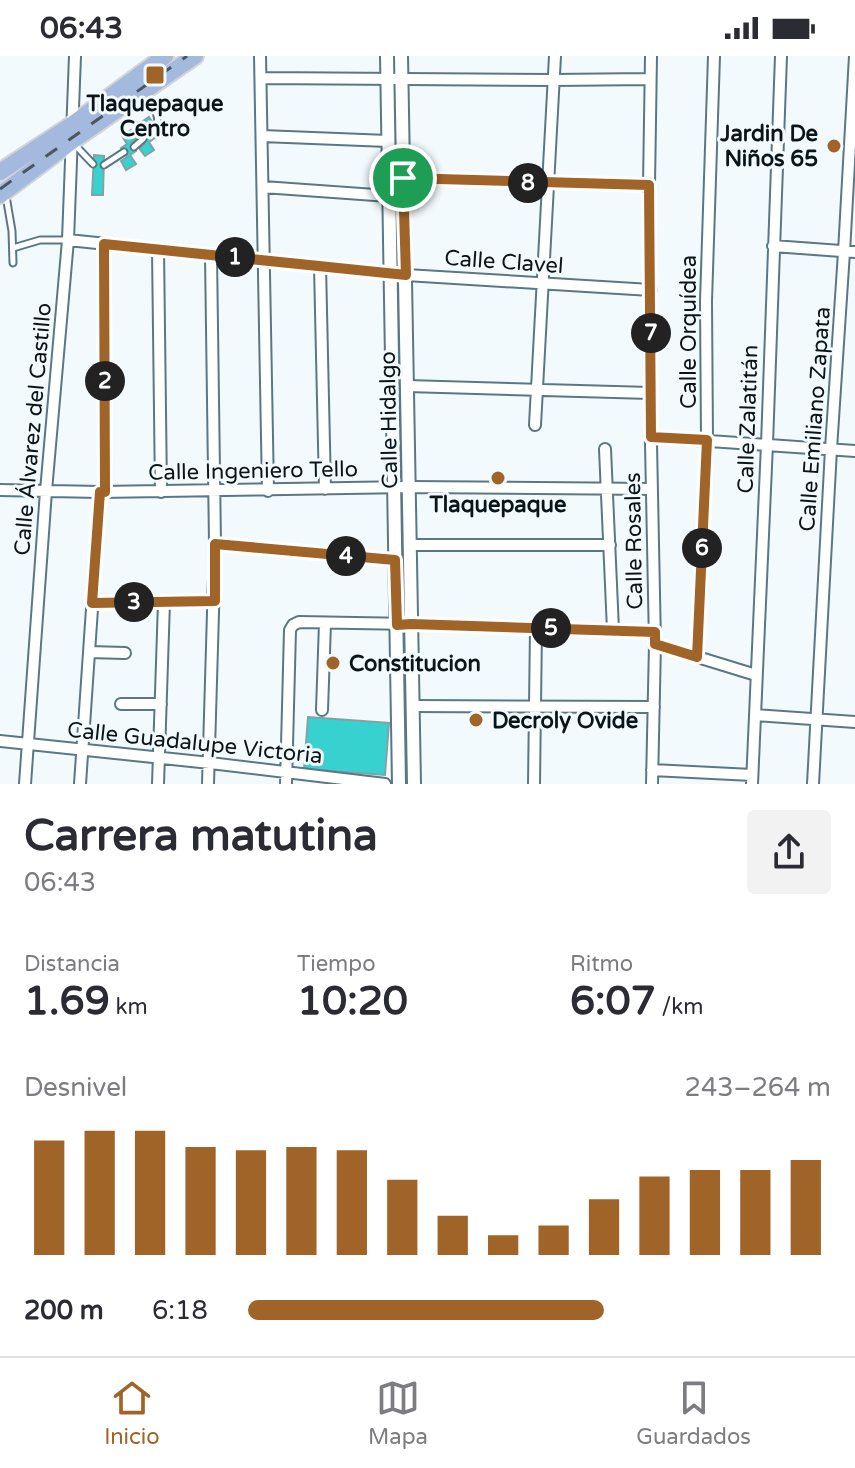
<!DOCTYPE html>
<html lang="es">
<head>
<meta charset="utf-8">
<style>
	:root { --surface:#fff; --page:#f2f2f3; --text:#2b2b33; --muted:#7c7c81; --line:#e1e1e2; --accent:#a16428 }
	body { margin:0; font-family:"Varela Round",sans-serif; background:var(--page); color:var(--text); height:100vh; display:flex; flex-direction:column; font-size:30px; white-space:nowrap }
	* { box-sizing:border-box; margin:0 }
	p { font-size:26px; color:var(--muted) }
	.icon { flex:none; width:44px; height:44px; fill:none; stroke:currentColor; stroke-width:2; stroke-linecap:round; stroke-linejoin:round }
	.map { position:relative; height:728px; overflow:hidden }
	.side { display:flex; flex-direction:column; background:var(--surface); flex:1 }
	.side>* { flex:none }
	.pin { position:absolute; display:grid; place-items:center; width:68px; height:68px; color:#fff; margin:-34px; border:4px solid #fff; border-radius:50%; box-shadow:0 2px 8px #0007 }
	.km { position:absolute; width:40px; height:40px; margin:-20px; border-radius:50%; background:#222; color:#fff; font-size:22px; line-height:40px; text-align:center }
	.round { display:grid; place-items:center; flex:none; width:84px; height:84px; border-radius:8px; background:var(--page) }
	.overview { display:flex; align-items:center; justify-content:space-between; height:136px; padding:0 24px }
	h1 { font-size:44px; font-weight:700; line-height:60px }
	.stats { display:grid; grid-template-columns:repeat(3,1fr); gap:12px; height:136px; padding:8px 24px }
	.stats div { display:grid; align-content:center }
	.stats b { font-size:40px; font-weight:700 }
	.stats small { font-size:22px; font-weight:400 }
	.stats p { font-size:22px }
	.chart { height:224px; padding:16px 24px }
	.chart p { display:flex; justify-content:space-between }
	.chart svg { width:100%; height:144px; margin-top:8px; stroke:var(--accent); stroke-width:6 }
	ul { padding:0 24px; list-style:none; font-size:26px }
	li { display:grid; grid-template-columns:128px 96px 1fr; align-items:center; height:60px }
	li i { height:20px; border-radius:10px; background:var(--accent) }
	.status { display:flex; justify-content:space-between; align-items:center; height:56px; padding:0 40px; background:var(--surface); direction:ltr }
	.status svg { height:22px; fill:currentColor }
	.dock { display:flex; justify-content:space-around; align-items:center; height:112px; border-top:2px solid var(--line); background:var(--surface); font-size:22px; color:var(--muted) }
	.dock a { display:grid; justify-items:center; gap:4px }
	.dock .active { color:var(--accent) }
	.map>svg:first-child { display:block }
</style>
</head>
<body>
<div class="status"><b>06:43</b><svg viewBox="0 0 49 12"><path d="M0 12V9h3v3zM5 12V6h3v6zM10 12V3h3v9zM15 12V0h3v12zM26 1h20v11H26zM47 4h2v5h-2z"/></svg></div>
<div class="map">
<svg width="855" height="728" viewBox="0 0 855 728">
	<rect width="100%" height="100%" fill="#f3fafd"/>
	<path fill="#37d1d0" stroke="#80a4a4" stroke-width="2" d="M149,61L155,70L150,73L155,82L149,86L154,94L145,100L139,92L145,88L140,79L145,75L140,67Z
		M131,74L136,83L131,87L136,95L130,99L136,108L126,114L121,105L127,101L121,92L127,88L122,80Z
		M94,99L104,100L103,139H92Z
		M308,661L389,667L385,719L304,713Z"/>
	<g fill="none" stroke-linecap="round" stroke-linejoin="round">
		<g stroke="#5a7785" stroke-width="9">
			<path id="service" d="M148,35C152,51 165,64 152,78
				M75,89L93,108
				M134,91L143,83
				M104,109L124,96
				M6,140L12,175L13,207
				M13,192L40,184H67"/>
		</g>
		<g stroke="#5a7785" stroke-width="14">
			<path id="minor" d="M260,0L268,435
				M651,0L649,129L650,337L655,588L652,728
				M261,22L553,24L650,23
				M262,80L388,85
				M403,122L649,129
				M263,131L389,140
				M68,184L406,219L651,234
				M104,188L105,436
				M773,190L855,196
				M158,193L161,436
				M320,210L325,433
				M407,330L650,337
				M535,369L555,0
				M651,381L855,395
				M605,393L613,574
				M0,434L100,436L409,431L651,433
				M215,488L395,504
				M410,489H610
				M92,547L215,545
				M655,588L756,619
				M89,596L125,597
				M697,601L707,384L706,245L714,0
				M121,648H161
				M413,650L654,651
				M322,654L325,567
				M755,659L855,666
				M0,685L210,707L385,728
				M652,714L752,719
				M25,728L46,435L68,184L75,0
				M80,728L100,436
				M158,728L164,546
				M208,728L215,488L211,199
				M286,728L290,574L293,569L299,566L411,568L655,576
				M534,728L536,572
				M752,728L767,388L781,0
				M813,728L831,393L844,196L855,0"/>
		</g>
		<g stroke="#5a7785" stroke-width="16">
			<path id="tertiary" d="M387,0L399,728
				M401,0L414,728"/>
		</g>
		<g stroke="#d3d5d6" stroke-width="20">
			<path id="primary" d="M0,116L73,68L165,0
				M0,139L72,85L195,0"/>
		</g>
		<use href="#service" stroke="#fff" stroke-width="5"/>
		<use href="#minor" stroke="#fff" stroke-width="10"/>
		<use href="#tertiary" stroke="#fff" stroke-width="12"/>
		<use href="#primary" stroke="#a4b9de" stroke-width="16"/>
		<path stroke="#4c575b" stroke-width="3" stroke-dasharray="14 14" stroke-linecap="butt" d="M0,133L187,0"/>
	</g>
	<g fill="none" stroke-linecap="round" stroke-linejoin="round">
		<g stroke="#fff" stroke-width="16">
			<path id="route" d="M403,122L649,129L651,381L707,384L697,601L655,588V576L411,568L397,569L395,504L215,488V545L92,547L100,436H105L104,188L406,219Z"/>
		</g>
		<use href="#route" stroke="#a16428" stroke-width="10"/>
	</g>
	<g fill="#a16428" stroke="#f3fafd" stroke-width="3">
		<rect x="145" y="9" width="20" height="20" rx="4"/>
		<circle cx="834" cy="90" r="8"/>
		<circle cx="498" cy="422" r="8"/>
		<circle cx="333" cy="607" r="8"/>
		<circle cx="476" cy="664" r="8"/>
	</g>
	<g text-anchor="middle" stroke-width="6" stroke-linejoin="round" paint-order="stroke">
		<g font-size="22" font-weight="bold" fill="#09151a" stroke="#f3fafd">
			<text x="155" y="55">Tlaquepaque<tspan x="155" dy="25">Centro</tspan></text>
			<text x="818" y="85" text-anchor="end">Jardin De<tspan x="818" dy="25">Niños 65</tspan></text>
			<text x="498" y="456">Tlaquepaque</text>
			<text x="349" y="615" text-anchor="start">Constitucion</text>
			<text x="492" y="672" text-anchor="start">Decroly Ovide</text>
		</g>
		<g font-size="22" fill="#09151a" stroke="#f3fafd">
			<text transform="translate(504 205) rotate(4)" y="8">Calle Clavel</text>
			<text transform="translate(688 276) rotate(-90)" y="8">Calle Orquídea</text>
			<text transform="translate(747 363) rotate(-88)" y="8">Calle Zalatitán</text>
			<text transform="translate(814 363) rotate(-86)" y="8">Calle Emiliano Zapata</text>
			<text transform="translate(388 364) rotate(-91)" y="8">Calle Hidalgo</text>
			<text transform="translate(32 373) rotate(-85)" y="8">Calle Álvarez del Castillo</text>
			<text transform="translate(253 414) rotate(-1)" y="8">Calle Ingeniero Tello</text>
			<text transform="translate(633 485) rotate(-91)" y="8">Calle Rosales</text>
			<text transform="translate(195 686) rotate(6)" y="8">Calle Guadalupe Victoria</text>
		</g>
	</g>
</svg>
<div class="pin" style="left:403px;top:122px;background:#1e9e55"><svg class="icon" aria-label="arrive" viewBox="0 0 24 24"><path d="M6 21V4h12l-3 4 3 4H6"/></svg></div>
<b class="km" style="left:235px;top:201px">1</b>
<b class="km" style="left:105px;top:325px">2</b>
<b class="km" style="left:134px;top:546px">3</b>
<b class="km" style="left:346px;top:500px">4</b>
<b class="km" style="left:551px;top:572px">5</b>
<b class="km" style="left:702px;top:492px">6</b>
<b class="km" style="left:651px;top:277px">7</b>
<b class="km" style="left:528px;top:127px">8</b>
</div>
<section class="side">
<div class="overview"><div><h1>Carrera matutina</h1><p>06:43</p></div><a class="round"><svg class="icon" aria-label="share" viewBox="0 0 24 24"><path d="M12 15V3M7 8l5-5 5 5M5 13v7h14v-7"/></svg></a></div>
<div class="stats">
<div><p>Distancia</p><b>1.69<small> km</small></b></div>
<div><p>Tiempo</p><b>10:20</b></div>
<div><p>Ritmo</p><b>6:07<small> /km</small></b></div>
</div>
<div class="chart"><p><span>Desnivel</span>243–264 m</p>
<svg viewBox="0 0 160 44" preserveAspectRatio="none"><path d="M5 44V9M15 44V6M25 44V6M35 44V11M45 44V12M55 44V11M65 44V12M75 44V21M85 44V32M95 44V38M105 44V35M115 44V27M125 44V20M135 44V18M145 44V18M155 44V15"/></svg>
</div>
<ul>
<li><b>200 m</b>6:18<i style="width:61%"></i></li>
</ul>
</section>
<nav class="dock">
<a class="active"><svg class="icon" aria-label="home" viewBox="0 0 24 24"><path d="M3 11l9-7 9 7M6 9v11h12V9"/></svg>Inicio</a>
<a><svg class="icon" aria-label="map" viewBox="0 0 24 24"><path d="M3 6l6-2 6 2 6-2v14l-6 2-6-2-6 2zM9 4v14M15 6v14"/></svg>Mapa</a>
<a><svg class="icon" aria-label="saved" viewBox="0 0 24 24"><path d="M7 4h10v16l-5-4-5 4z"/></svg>Guardados</a>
</nav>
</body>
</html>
